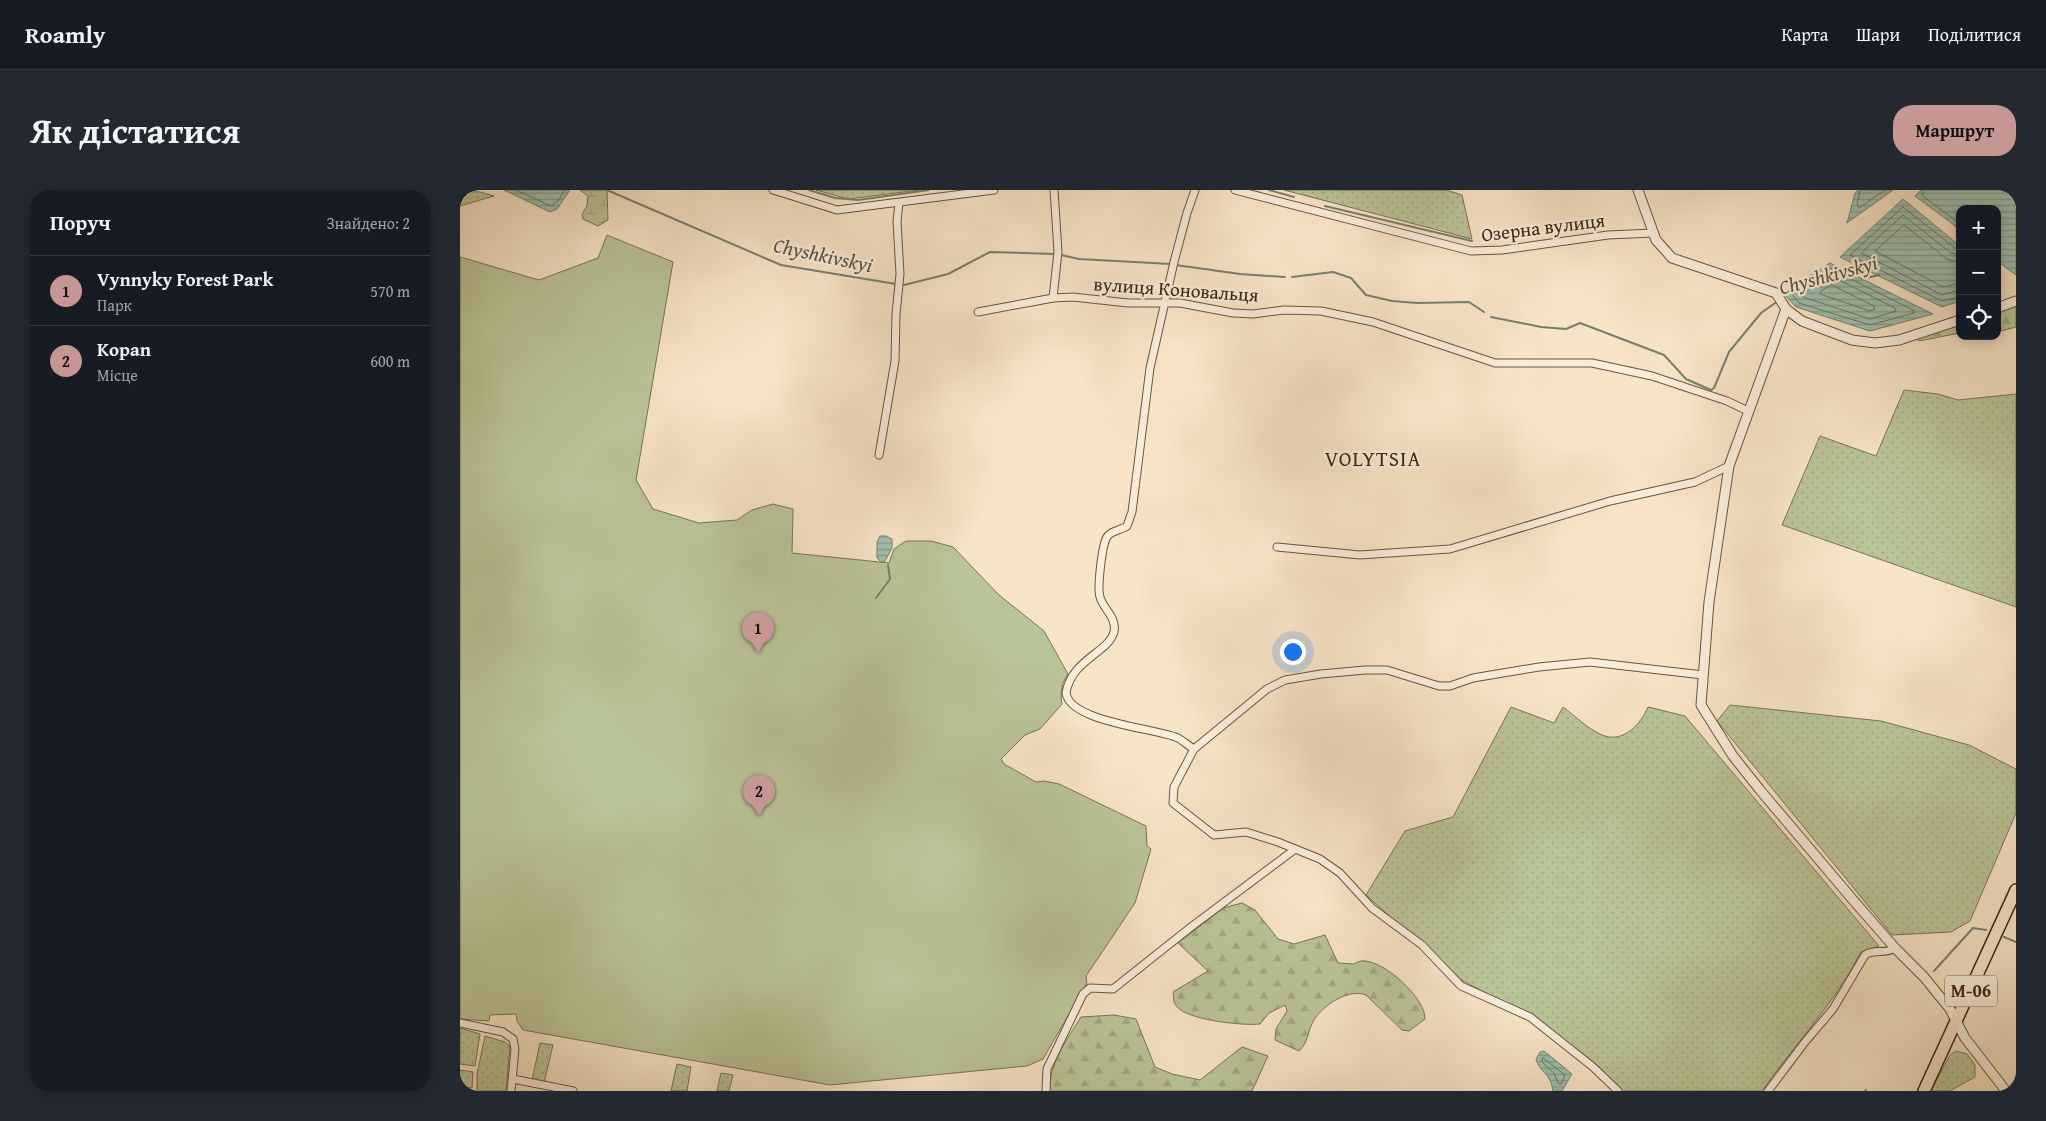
<!DOCTYPE html>
<html lang="uk">
<head>
<meta charset="utf-8">
<style>
  body { margin:0; font-family:"Gentium Book Plus",serif; background:#242831; color:#f1f3f6 }
  .controls { position:absolute; right:15px; top:15px; display:grid; overflow:hidden; border-radius:10px; box-shadow:0 2px 12px #0003 }
  .controls button { width:45px; height:45px; display:grid; place-items:center; padding:0; border:0; border-bottom:1px solid #363941; background:#171b24; color:#f1f3f6; font:25px sans-serif }
  .you { position:absolute; left:832px; top:461px; width:18px; height:18px; margin:-12px; border:4px solid #fff; border-radius:50%; background:#1a73e8; box-shadow:0 0 0 8px #1a73e833 }
  .badge { display:grid; place-items:center; width:32px; height:32px; border-radius:50%; background:#c59692; color:#111; font-size:16px; font-weight:700 }
  .pin { position:absolute; translate:-50% -41px; filter:drop-shadow(0 1px 2px #0008) }
  .pin::after { content:''; position:absolute; top:26px; width:18px; height:15px; background:inherit; clip-path:polygon(0 0,100% 0,50% 100%) }
  .list { margin:0; padding:0; list-style:none }
  h2 { display:flex; justify-content:space-between; align-items:center; height:65px; margin:0; padding:0 20px; font-size:21px }
  h2 small { font-size:16px; font-weight:400; color:#9ea1a6 }
  .list li { display:grid; grid-template-columns:32px 1fr auto; gap:15px; align-items:center; box-sizing:border-box; height:70px; padding:0 20px; border-top:1px solid #363941 }
  .list b { display:block; font-size:19px; white-space:nowrap }
  .list p { margin:0; font-size:16px; white-space:nowrap; color:#9ea1a6 }
  .list em { font-size:16px; font-style:normal; color:#9ea1a6 }
  .icon { flex:none; width:28px; height:28px; fill:none; stroke:currentColor; stroke-width:2; stroke-linecap:round; stroke-linejoin:round }
  .map { position:relative; flex:none; width:1556px; height:901px; overflow:hidden; border-radius:20px }
  header { display:flex; align-items:center; gap:30px; box-sizing:border-box; height:70px; padding:0 25px; background:#171b24; border-bottom:1px solid #363941 }
  header strong { font-size:24px }
  nav { display:flex; gap:28px; margin-inline-start:auto; font-size:18px }
  .intro { display:flex; align-items:center; justify-content:space-between; box-sizing:border-box; height:120px; padding:0 30px }
  h1 { margin:0; font-size:35px }
  .button { padding:12px 22px; border-radius:20px; background:#c59692; color:#111; font-size:18px; font-weight:700 }
  main { display:flex; gap:30px; padding:0 30px }
  aside { flex:1; background:#171b24; border-radius:20px; box-shadow:0 2px 12px #0003 }
  .map>svg:first-child { display:block }
  .grass { fill:url(#grass-dots); stroke:#7a7453 }
  .forest { fill:url(#forest-firs); stroke:#7a7453 }
  .wetland { fill:url(#wetland-marsh); stroke:#7a7453 }
  .park { fill:#bac597; stroke:#7a7453 }
  .water { fill:url(#water-rules); stroke:#768170 }
  .lines { fill:none; stroke-linecap:round; stroke-linejoin:round }
  .shore { stroke:#6c7260; stroke-width:1 }
  .stream { stroke:#768170; stroke-width:2 }
  .minor-casing { stroke:#6a543d; stroke-width:9 }
  .tertiary-casing { stroke:#6a543d; stroke-width:11 }
  .trunk-casing { stroke:#3b230f; stroke-width:14 }
  .minor { stroke:#faeedb; stroke-width:7 }
  .tertiary { stroke:#faeedb; stroke-width:9 }
  .trunk { stroke:#f8e5c7; stroke-width:11 }
  .labels { text-anchor:middle; stroke-width:4.5; stroke-linejoin:round; paint-order:stroke }
  .shield { fill:#faeedb; stroke:#74604c; stroke-width:1 }
  .shield-label { font-size:18px; font-weight:bold; fill:#3b230f }
  .street-label { font-size:19px; fill:#3b230f; stroke:#faeedb }
  .water-label { font-size:20px; font-style:italic; fill:#59523f; stroke:#faeedb }
  .quarter-label { font-size:21px; letter-spacing:1px; fill:#3b230f; stroke:#faeedb }
</style>
</head>
<body>
<header>
<strong>Roamly</strong>
<nav><a>Карта</a><a>Шари</a><a>Поділитися</a></nav>
</header>
<div class="intro"><h1>Як дістатися</h1><a class="button">Маршрут</a></div>
<main>
<aside>
<h2>Поруч<small>Знайдено: 2</small></h2>
<ul class="list">
<li><span class="badge">1</span><div><b>Vynnyky Forest Park</b><p>Парк</p></div><em>570 m</em></li>
<li><span class="badge">2</span><div><b>Kopan</b><p>Місце</p></div><em>600 m</em></li>
</ul>
</aside>
<div class="map">
<svg width="1556" height="901" viewBox="0 0 1556 901">
  <defs>
    <pattern id="grass-dots" width="8" height="8" patternUnits="userSpaceOnUse" patternTransform="scale(1.25)"><rect width="8" height="8" fill="#bac597"/><path d="M2 2h.1M6 6h.1" fill="none" stroke="#a1a981" stroke-width="1.8" stroke-linecap="round"/></pattern>
    <pattern id="forest-firs" width="22" height="20" patternUnits="userSpaceOnUse" patternTransform="scale(1.25)"><rect width="22" height="20" fill="#bac597"/><path d="M5 1l3.5 6h-7zM16 11l3.5 6h-7z" fill="#a1a981"/></pattern>
    <pattern id="wetland-marsh" width="20" height="14" patternUnits="userSpaceOnUse" patternTransform="scale(1.25)"><rect width="20" height="14" fill="#bac597"/><path d="M1 5h8M5 5V1M11 12h8M15 12V8" fill="none" stroke="#a1a981"/></pattern>
    <pattern id="water-rules" width="6" height="5" patternUnits="userSpaceOnUse" patternTransform="scale(1.25)"><rect width="6" height="5" fill="#9ec0b0"/><path d="M0 2.5h6" fill="none" stroke="#829c8e"/></pattern>
  </defs>
  <rect width="100%" height="100%" fill="#f8e5c7"/>
  <filter id="stains"><feTurbulence type="fractalNoise" baseFrequency=".004" numOctaves="4"/><feColorMatrix values="0 0 0 0 .2 0 0 0 0 .09 0 0 0 0 .02 0 0 0 .5 -.17"/></filter>
  <radialGradient id="worn" r=".72"><stop offset=".6" stop-color="#630" stop-opacity="0"/><stop offset="1" stop-color="#630" stop-opacity=".3"/></radialGradient>
  <g class="grass">
    <polygon points="356,0 459,0 388,9"/>
    <polygon points="824,0 986,0 1002,5 1012,49"/>
    <polygon points="0,1 20,2 34,6 0,16"/>
    <polygon points="1444,200 1478,204 1498,210 1556,204 1556,417 1322,335 1360,246 1416,266"/>
    <polygon points="1270,515 1421,531 1509,555 1556,579 1556,623 1510,731 1491,742 1432,745 1257,531"/>
    <path d="M1051,517l43,16 9,-16c12,9 25,22 39,28 21,9 39,-11 46,-28l37,9 194,230 -18,6c-26,51 -66,92 -99,139h-139l-28,-28 -64,-47 -68,-35 -97,-86 39,-64 48,-14z"/>
    <polygon points="0,838 20,844 15,876 0,874"/>
    <polygon points="25,846 45,852 50,856 46,901 17,901 17,884"/>
    <polygon points="80,853 93,855 84,893 72,890"/>
    <polygon points="1496,861 1507,864 1515,875 1515,887 1490,901 1471,901 1490,865"/>
    <polygon points="217,874 231,877 227,901 211,901"/>
    <polygon points="0,880 13,882 12,898 0,896"/>
    <polygon points="261,883 273,885 269,901 257,901"/>
  </g>
  <g class="forest">
    <polygon points="1556,116 1556,137 1537,142 1537,123"/>
    <polygon points="1500,133 1500,143 1459,151 1457,149"/>
    <path d="M782,713l13,7 23,29 16,5 31,-9 13,28c5,0 10,1 15,1 4,-1 8,-4 11,-3 21,0 62,38 61,58l-16,12 -7,-1 -36,-35c-17,-7 -43,10 -52,25 -7,11 -5,22 -15,31l-24,-11 1,-11 11,-18 -2,-6 -16,8 -9,11c-16,2 -78,-4 -85,-20 -2,-3 -1,-9 -2,-12l35,-21 -30,-28 45,-35z"/>
    <path d="M654,825l22,4 19,48 17,7 28,6 42,-33 26,9 -16,35h-203c1,-29 17,-50 32,-74z"/>
  </g>
  <polygon class="wetland" points="120,0 147,0 148,30 138,36 123,29 122,24 127,16 128,6"/>
  <path class="park" d="M147,45l66,27 -37,218 17,29 46,14 38,-3 15,-10 21,-6 20,5 -1,44 97,10 5,-14 12,-8h25l22,6 46,48 45,36 24,43c-7,10 -8,18 -6,30l-22,25 -15,6 -24,24 3,5 32,18 8,-1 15,3 87,42 1,20 4,3 -16,54 -49,73 1,7 -44,76 -16,7 -197,19 -307,-55 -6,-9 -1,-7 -26,1 -1,6 -29,-2v-762l79,23 59,-22z"/>
  <g class="water">
    <polygon points="44,0 110,0 97,19 90,22"/>
    <polygon points="1398,0 1433,0 1387,33 1395,3"/>
    <polygon points="1461,0 1556,0 1556,85 1537,71 1537,19 1500,19 1500,43 1494,35 1455,6"/>
    <polygon points="1443,9 1500,56 1500,111 1482,117 1380,67"/>
    <polygon points="1370,73 1473,124 1410,141 1336,117 1323,103"/>
    <polygon points="420,346 426,346 432,349 432,358 425,371 421,372 417,368 417,352"/>
    <path d="M1084,861l28,23 -10,17h-9c-3,-20 -13,-17 -17,-32l4,-7z"/>
  </g>
  <g class="lines">
    <g class="shore">
      <polyline points="56,0 91,16 99,10 104,0"/>
      <polyline points="1400,0 1397,15 1399,18 1425,0"/>
      <polyline points="1463,0 1463,6 1500,34"/>
      <polyline points="1500,59 1495,58 1443,17 1390,65 1482,111 1500,107"/>
      <polyline points="1500,65 1491,63 1443,25 1401,63 1482,105 1500,100"/>
      <polyline points="1500,73 1487,69 1444,35 1415,61 1483,97 1500,93"/>
      <polygon points="1371,79 1453,120 1454,123 1410,135 1339,113 1333,106 1333,102"/>
      <polygon points="1371,86 1435,118 1436,121 1410,129 1343,107 1343,103"/>
      <polygon points="1372,95 1414,116 1415,119 1410,121 1360,104 1361,101"/>
      <polygon points="1083,868 1105,885 1101,894 1098,893 1094,883 1082,872"/>
    </g>
    <g class="stream">
      <polyline points="147,0 321,75 436,94"/>
      <polyline points="349,0 375,8 398,10 469,0"/>
      <polyline points="809,0 834,7"/>
      <polyline points="865,16 1012,51"/>
      <polyline points="601,65 619,69 711,74"/>
      <polyline points="716,75 780,84 825,87"/>
      <polyline points="832,87 873,82 891,88 906,105 932,111 957,113 1009,112 1024,122"/>
      <polyline points="1402,89 1419,85"/>
      <polyline points="444,95 488,84 530,62 595,64"/>
      <polyline points="1031,127 1081,137 1106,139 1120,133 1204,165 1226,189 1251,200 1254,198 1269,162 1301,123 1318,111"/>
      <polyline points="416,408 430,389 428,375"/>
      <polyline points="1544,747 1556,752"/>
      <polyline points="1474,781 1513,738 1526,740"/>
      <polyline points="1405,901 1406,900"/>
    </g>
    <defs>
      <g id="minor">
        <polyline points="313,0 377,20 534,0"/>
        <polyline points="775,0 1011,61 1042,60 1148,45 1193,43"/>
        <polyline points="593,108 598,62 594,0"/>
        <polyline points="518,122 593,108 613,107 668,113 720,113 773,123 793,124 824,120 861,121 913,132 1035,173 1132,173 1192,186 1267,211 1288,221"/>
        <polyline points="419,265 435,171 436,124 440,84 437,31 439,13"/>
        <polyline points="817,357 900,365 990,359 1150,311 1235,292 1269,276"/>
        <path d="M734,559c-5,-3 -11,-8 -16,-11 -23,-10 -108,-16 -112,-45 5,-33 43,-41 48,-61 3,-15 -11,-23 -14,-35 -3,-9 2,-52 7,-60 3,-6 14,-7 20,-11l5,-14 18,-144 24,-106 13,-49 8,-23"/>
        <polyline points="0,833 43,842 53,849 55,859 51,901"/>
        <polyline points="53,889 113,901"/>
        <polyline points="586,901 587,879 623,804 630,798 653,799 731,737 834,660"/>
        <polyline points="1158,901 1133,877 1070,827 1001,796 962,755 912,718 880,683 860,669 818,652 786,642 754,645 713,613 714,597 734,559 807,499 825,490 861,484 905,480 927,480 979,496 990,496 1013,488 1079,477 1130,472 1243,485"/>
        <path d="M1308,901l37,-49 28,-33 32,-54c10,-7 20,0 30,-7"/>
      </g>
      <g id="tertiary">
        <polyline points="1178,0 1196,50 1212,68 1316,103 1326,119 1342,131 1392,150 1415,153 1439,150 1500,130"/>
        <polyline points="1537,118 1556,111"/>
        <polyline points="1326,119 1269,276 1249,412 1241,515 1273,566 1300,600 1393,710 1435,758 1464,787 1490,819 1505,848 1546,901"/>
      </g>
      <polyline id="trunk" points="1464,901 1556,700"/>
    </defs>
    <use href="#minor" class="minor-casing"/>
    <use href="#tertiary" class="tertiary-casing"/>
    <use href="#trunk" class="trunk-casing"/>
    <use href="#minor" class="minor"/>
    <use href="#tertiary" class="tertiary"/>
    <use href="#trunk" class="trunk"/>
  </g>
  <g class="labels">
    <rect class="shield" x="1485" y="785.5" width="52" height="31" rx="4"/>
    <g class="shield-label">
      <text x="1511" y="807">М-06</text>
    </g>
    <g class="street-label">
      <text transform="translate(1083 37) rotate(-7)" y="7">Озерна вулиця</text>
      <text transform="translate(716 99) rotate(4)" y="7">вулиця Коновальця</text>
    </g>
    <g class="water-label">
      <text transform="translate(363 65) rotate(12)" y="7">Chyshkivskyi</text>
      <text transform="translate(1368 85) rotate(-15)" y="7">Chyshkivskyi</text>
    </g>
    <g class="quarter-label">
      <text x="913" y="276">VOLYTSIA</text>
    </g>
  </g>
  <rect width="100%" height="100%" filter="url(#stains)"/>
  <rect width="100%" height="100%" fill="url(#worn)"/>
</svg>
<div class="controls">
<button>+</button>
<button>−</button>
<button><svg class="icon" aria-label="locate" viewBox="0 0 24 24"><circle cx="12" cy="12" r="6"/><path d="M12 2v4M12 18v4M2 12h4M18 12h4"/></svg></button>
</div>
<div class="you"></div>
<div class="pin badge" style="left:298px;top:463px">1</div>
<div class="pin badge" style="left:299px;top:626px">2</div>
</div>
</main>
</body>
</html>
